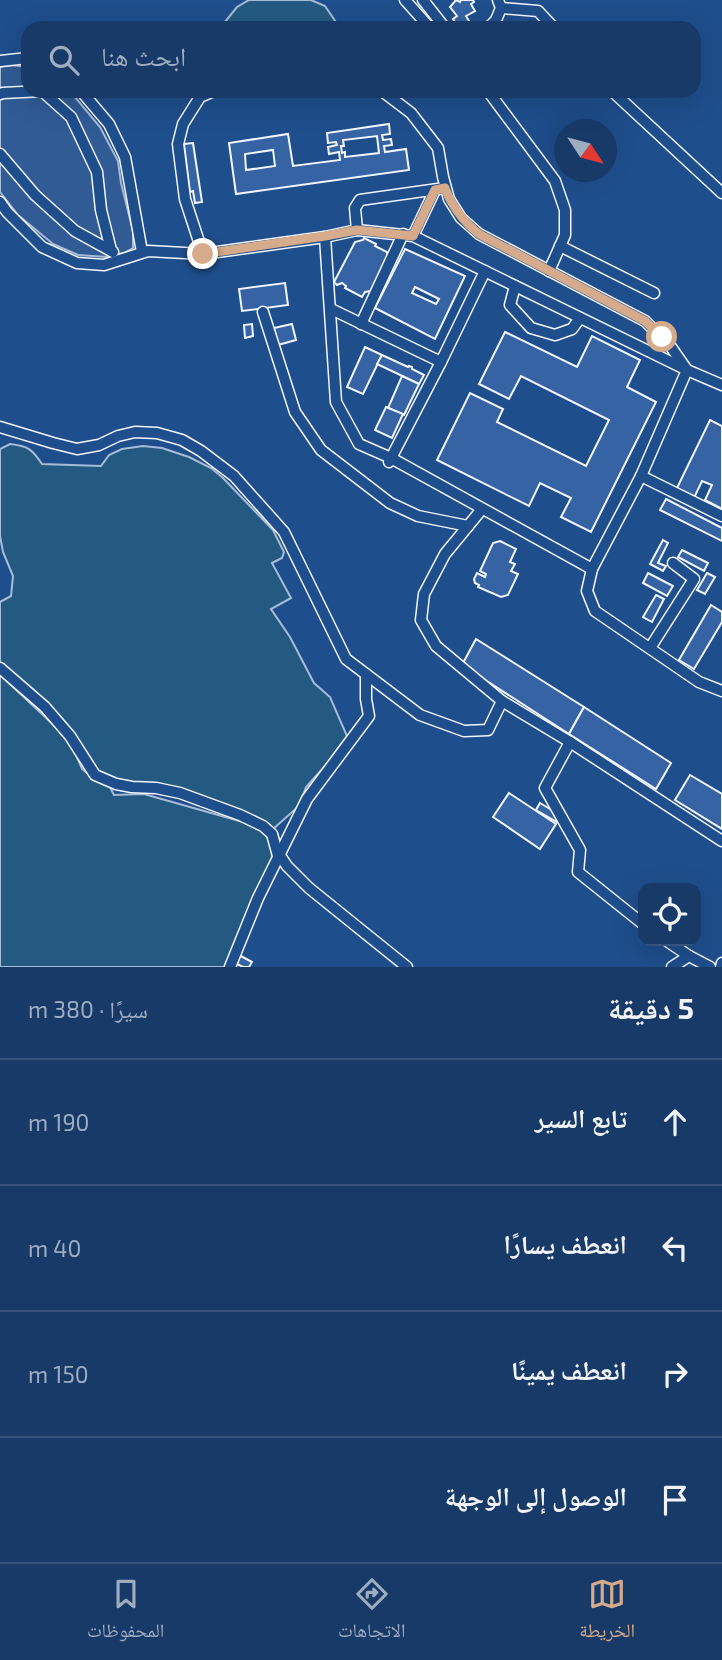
<!DOCTYPE html>
<html lang="ar">
<head>
<meta charset="utf-8">
<style>
  body { margin:0; font-family:"Exo 2","Noto Naskh Arabic",sans-serif; background:#244571; color:#f1f3f6; direction:rtl }
  .controls { position:absolute; right:21px; bottom:21px; display:grid; overflow:hidden; border-radius:14px; box-shadow:0 7px 28px #0002 }
  .controls button { width:63px; height:63px; display:grid; place-items:center; padding:0; border:0; border-bottom:2px solid #36547d; background:#173a69; color:#f1f3f6; font:35px sans-serif }
  .compass { position:absolute; left:554px; top:119px; width:63px; height:63px; border-radius:50%; background:#173a69; box-shadow:0 7px 28px #0002; rotate:126deg }
  .stop { position:absolute; width:21px; height:21px; margin:-16px; border:5px solid #d6ab8b; border-radius:50%; background:#fff }
  .stop.end { background:#d6ab8b; border-color:#fff; box-shadow:0 2px 7px #0008 }
  .list { margin:0; padding:0; list-style:none }
  h2 { display:flex; justify-content:space-between; align-items:center; height:91px; margin:0; padding:0 28px; font-size:30px }
  h2 small { font-size:23px; font-weight:400; color:#9eadc0 }
  .list li { display:grid; grid-template-columns:46px 1fr auto; gap:21px; align-items:center; box-sizing:border-box; height:126px; padding:0 28px; border-top:2px solid #36547d }
  .list b { display:block; font-size:26px; white-space:nowrap }
  .list em { font-size:23px; font-style:normal; color:#9eadc0 }
  .icon { flex:none; width:38px; height:38px; fill:none; stroke:currentColor; stroke-width:2; stroke-linecap:round; stroke-linejoin:round }
  .map { position:relative; flex:none; width:722px; height:967px; overflow:hidden; direction:ltr }
  .search { position:absolute; background:#173a69; box-shadow:0 7px 28px #0002; left:21px; right:21px; top:21px; height:77px; display:flex; align-items:center; gap:18px; box-sizing:border-box; padding:0 24px; border-radius:21px; color:#9eadc0; font-size:26px }
  .sheet { height:595px; background:#173a69 }
  nav { display:flex; justify-content:space-around; align-items:center; box-sizing:border-box; height:98px; border-top:2px solid #36547d; background:#173a69; font-size:19px; color:#9eadc0 }
  nav a { display:grid; justify-items:center; gap:4px }
  nav .on { color:#d6ab8b }
  .map>svg:first-child { display:block }
  .green { fill:#245a82; stroke:#a8bbd7; stroke-width:2 }
  .parking { fill:#305b95; stroke:#a8bbd7; stroke-width:2 }
  .building { fill:#3563a3; stroke:#f2f6ff; stroke-width:2; fill-rule:evenodd }
  .lines { fill:none; stroke-linecap:round; stroke-linejoin:round }
  .minor-casing { stroke:#f2f6ff; stroke-width:13 }
  .minor { stroke:#1f4e8c; stroke-width:10 }
  .route { stroke:#d6ab8b; stroke-width:9 }
</style>
</head>
<body>
<div class="map">
<svg width="722" height="967" viewBox="0 0 722 967">
  <rect width="100%" height="100%" fill="#1f4e8c"/>
  <g class="green">
    <polygon points="249,0 311,0 325,6 340,28 220,28 237,7"/>
    <path d="M10,444c18,2 22,5 32,20l59,2 8,-11 13,-6 21,-3 19,2 27,9 22,11 12,10 50,52 11,22 -2,6 -10,5 19,35 -20,11 19,28 24,46 16,14 17,39 -22,30 -19,21 -7,19 -26,23 -36,-19 -118,-27 -20,-8 -67,-84 -32,-29v-60l11,-6 2,-20 -10,-24 -3,-16v-87z"/>
    <polygon points="0,675 58,729 74,750 82,769 97,781 109,785 114,795 144,794 243,822 263,831 272,844 273,856 248,910 226,967 0,967"/>
  </g>
  <polygon class="parking" points="11,65 28,67 28,91 70,91 100,127 118,161 121,183 133,231 133,248 124,253 107,257 78,255 53,244 18,215 0,192 0,67"/>
  <g class="building">
    <polygon points="456,0 460,2 461,0 473,0 474,2 471,4 475,11 466,16 469,21 459,28 453,19 457,16 450,7"/>
    <path d="M389,124l1,10 -8,1 1,5 8,-1 1,6 -8,1 1,6 21,-3 3,21 -173,24 -7,-51 59,-9 5,32 47,-6 -1,-8 -10,2 -1,-7 9,-2 -1,-3 -8,1 -1,-10zM377,136l2,17 -34,4v-5l-3,1 -1,-7h3l-1,-6zM273,150l2,16 -29,4 -1,-16z"/>
    <polygon points="193,143 202,202 195,203 193,191 190,192 184,144"/>
    <polygon points="364,238 376,244 375,246 387,252 387,257 371,291 365,292 362,297 345,288 346,286 342,283 337,285 334,282 355,242 363,240"/>
    <path d="M405,249l60,27 -30,63 -60,-31zM415,287l24,12 -3,5 -24,-11z"/>
    <polygon points="285,283 288,305 242,311 239,289"/>
    <polygon points="252,324 253,336 245,338 244,325"/>
    <polygon points="292,324 296,340 278,345 274,328"/>
    <polygon points="505,332 577,367 592,336 640,360 627,387 656,402 591,532 561,517 571,498 540,483 529,506 437,460 470,393 503,409 497,422 586,466 609,420 521,376 509,399 479,384"/>
    <polygon points="365,347 382,355 363,394 347,387"/>
    <polygon points="382,355 408,367 409,366 412,367 412,369 424,375 419,384 377,364"/>
    <polygon points="402,376 419,384 404,415 388,408"/>
    <polygon points="386,407 403,414 392,438 375,430"/>
    <polygon points="710,420 722,426 722,509 705,500 712,485 702,481 694,498 676,490"/>
    <polygon points="666,499 722,528 722,541 660,510"/>
    <polygon points="663,540 668,543 658,563 666,566 663,571 650,564"/>
    <polygon points="500,541 516,549 510,562 515,564 511,571 518,574 508,595 501,597 478,587 479,585 475,583 474,579 477,573 485,577 486,574 480,571 493,543"/>
    <polygon points="682,550 708,563 704,571 678,557"/>
    <polygon points="648,573 673,586 667,596 643,583"/>
    <polygon points="707,573 715,577 705,594 697,590"/>
    <polygon points="656,595 664,599 652,622 643,617"/>
    <polygon points="711,605 722,612 722,622 694,669 679,660"/>
    <polygon points="476,639 584,707 569,734 462,665"/>
    <polygon points="584,707 671,763 656,789 569,734"/>
    <polygon points="690,775 722,794 722,829 675,800"/>
    <polygon points="509,793 556,824 540,849 493,817"/>
    <polygon points="540,803 560,815 557,822 536,810"/>
    <polygon points="239,955 252,962 249,967 243,967 235,963"/>
  </g>
  <g class="lines">
    <defs>
      <g id="minor">
        <polyline points="405,0 430,28"/>
        <polyline points="423,0 445,28"/>
        <polyline points="501,8 538,11 554,28"/>
        <polyline points="488,28 496,20 501,8 498,0"/>
        <polyline points="0,61 28,58"/>
        <polyline points="81,91 109,124 125,157 142,252"/>
        <polyline points="382,91 411,113 438,148 443,177 449,199 461,218 479,234 645,321 671,347 687,370 641,476 592,569 587,591 595,611 699,682 722,691"/>
        <polyline points="488,91 555,181 565,210 565,235 549,271"/>
        <polyline points="612,91 722,193"/>
        <polyline points="0,94 3,93 42,91 71,117 97,172 101,210 111,250"/>
        <polyline points="0,154 35,195 75,231 113,252"/>
        <polyline points="0,202 7,212 42,247 77,263 104,265 148,251 203,254 325,237 357,230 413,236 687,370 722,385"/>
        <polyline points="357,230 355,208 360,200 445,188"/>
        <polyline points="413,236 435,190"/>
        <polyline points="325,237 336,402 359,444 391,458 592,569"/>
        <polyline points="560,246 654,293"/>
        <polyline points="203,254 185,199 178,144 183,124 200,97 214,91"/>
        <polyline points="515,286 510,305 531,328 555,335 572,329 580,318"/>
        <polyline points="331,309 441,362"/>
        <polyline points="263,312 295,412 321,450 390,503 418,516 468,526"/>
        <polyline points="361,324 403,234"/>
        <polyline points="0,427 53,443 77,449 99,445 118,436 135,432 157,433 182,440 201,451 234,476 284,532 346,659 420,715 464,731 488,730 502,701"/>
        <polyline points="389,462 441,362 485,271"/>
        <polyline points="641,476 722,516"/>
        <polyline points="482,509 445,554 424,594 421,620 436,646 502,701 570,742 722,841"/>
        <polyline points="650,648 694,579 673,563"/>
        <polyline points="0,668 45,707 70,736 95,775 116,784 132,787 156,788 180,793 240,815 263,826 272,834 278,856"/>
        <polyline points="570,742 545,788 580,850 578,872 643,924"/>
        <polyline points="279,854 287,866 309,888 407,967"/>
        <polyline points="667,941 689,956"/>
        <polyline points="230,967 258,898 307,799 369,716 366,699 366,674"/>
        <polyline points="672,967 689,956 710,967"/>
        <polyline points="721,967 722,963"/>
      </g>
    </defs>
    <use href="#minor" class="minor-casing"/>
    <use href="#minor" class="minor"/>
  </g>
  <g class="lines">
    <path class="route" d="M203,254l122,-18 32,-6 56,6 22,-46 10,-2c7,19 18,33 34,46l166,87 17,16"/>
  </g>
</svg>
<div class="controls">
<button><svg class="icon" aria-label="locate" viewBox="0 0 24 24"><circle cx="12" cy="12" r="6"/><path d="M12 2v4M12 18v4M2 12h4M18 12h4"/></svg></button>
</div>
<svg class="compass" viewBox="-18 -18 36 36"><path d="M0-13l5 13h-10z" fill="#e53935"/><path d="M0 13l5-13h-10z" fill="#9eadc0"/></svg>
<div class="stop" style="left:662px;top:337px"></div>
<div class="stop end" style="left:203px;top:254px"></div>
<div class="search"><svg class="icon" aria-label="search" viewBox="0 0 24 24"><circle cx="10" cy="10" r="6"/><path d="M15 15l6 6"/></svg>ابحث هنا</div>
</div>
<section class="sheet">
<h2>5 دقيقة<small>سيرًا · 380 m</small></h2>
<ul class="list">
<li><svg class="icon" aria-label="ahead" viewBox="0 0 24 24"><path d="M12 20V5M6 11l6-6 6 6"/></svg><div><b>تابع السير</b></div><em>190 m</em></li>
<li><svg class="icon" aria-label="left" viewBox="0 0 24 24"><path d="M17 20v-9H6M10 6l-5 5 5 5"/></svg><div><b>انعطف يسارًا</b></div><em>40 m</em></li>
<li><svg class="icon" aria-label="right" viewBox="0 0 24 24"><path d="M7 20v-9h11M14 6l5 5-5 5"/></svg><div><b>انعطف يمينًا</b></div><em>150 m</em></li>
<li><svg class="icon" aria-label="arrive" viewBox="0 0 24 24"><path d="M6 21V4h12l-3 4 3 4H6"/></svg><div><b>الوصول إلى الوجهة</b></div></li>
</ul>
</section>
<nav>
<a class="on"><svg class="icon" aria-label="map" viewBox="0 0 24 24"><path d="M3 6l6-2 6 2 6-2v14l-6 2-6-2-6 2zM9 4v14M15 6v14"/></svg>الخريطة</a>
<a><svg class="icon" aria-label="directions" viewBox="0 0 24 24"><path d="M12 3l9 9-9 9-9-9zM9 14v-3h6M13 9l2 2-2 2"/></svg>الاتجاهات</a>
<a><svg class="icon" aria-label="saved" viewBox="0 0 24 24"><path d="M7 4h10v16l-5-4-5 4z"/></svg>المحفوظات</a>
</nav>
</body>
</html>
